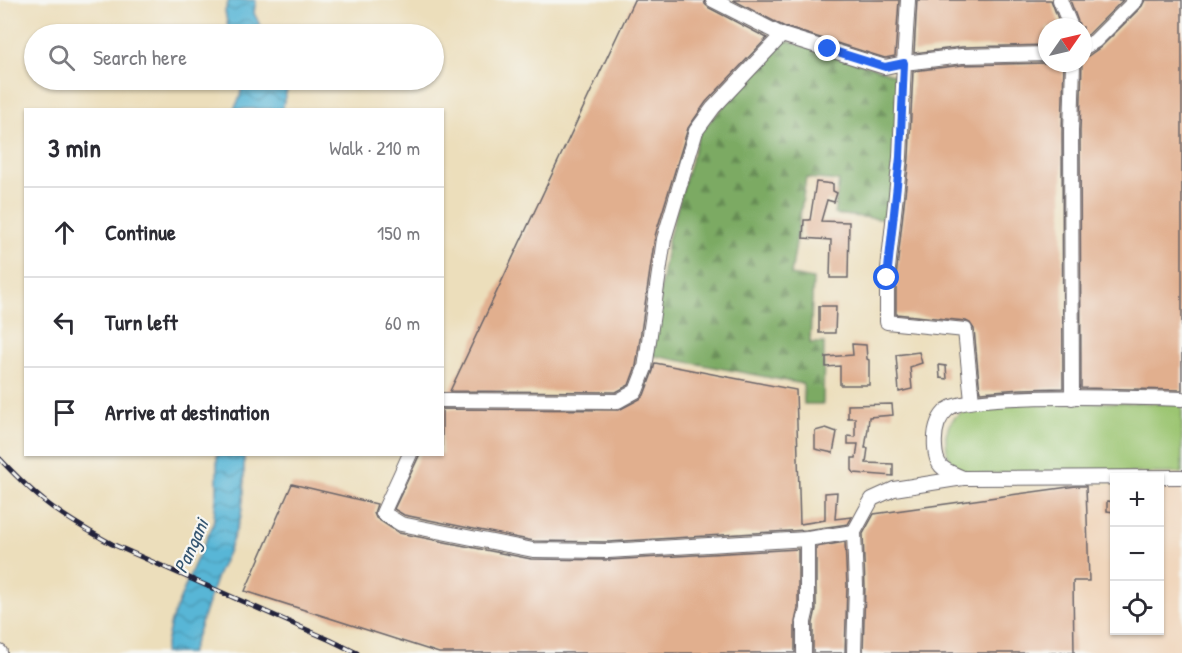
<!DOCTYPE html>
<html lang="en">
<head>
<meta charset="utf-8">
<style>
  body { margin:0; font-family:"Patrick Hand",sans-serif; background:#f7f7f7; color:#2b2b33 }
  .controls { position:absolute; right:18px; bottom:18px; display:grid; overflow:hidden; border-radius:0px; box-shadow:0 2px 4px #0004 }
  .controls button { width:54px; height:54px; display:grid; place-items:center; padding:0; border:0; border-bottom:2px solid #e1e1e2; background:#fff; color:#2b2b33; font:30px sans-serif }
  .compass { position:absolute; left:1038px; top:18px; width:54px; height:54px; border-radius:50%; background:#fff; box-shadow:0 2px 4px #0004; rotate:56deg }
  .stop { position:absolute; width:18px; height:18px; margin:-14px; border:4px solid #2563eb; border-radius:50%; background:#fff }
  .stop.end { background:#2563eb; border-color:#fff; box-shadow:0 2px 6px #0008 }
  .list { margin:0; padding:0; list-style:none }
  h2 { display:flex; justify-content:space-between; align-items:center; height:78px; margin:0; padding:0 24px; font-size:26px }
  h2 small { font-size:20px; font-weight:400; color:#7c7c81 }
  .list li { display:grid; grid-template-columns:39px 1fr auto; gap:18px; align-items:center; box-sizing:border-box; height:90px; padding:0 24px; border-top:2px solid #e1e1e2 }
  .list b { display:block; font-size:22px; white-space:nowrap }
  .list em { font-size:20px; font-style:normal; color:#7c7c81 }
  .icon { flex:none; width:33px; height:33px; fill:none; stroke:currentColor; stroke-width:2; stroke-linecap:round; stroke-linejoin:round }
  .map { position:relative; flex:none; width:1182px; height:653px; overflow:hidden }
  .search { position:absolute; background:#fff; box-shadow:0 2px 4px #0004; left:24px; top:24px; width:420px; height:66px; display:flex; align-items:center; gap:15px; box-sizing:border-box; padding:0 21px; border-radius:33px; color:#7c7c81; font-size:22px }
  .panel { position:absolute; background:#fff; box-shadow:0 2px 4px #0004; left:24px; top:108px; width:420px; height:348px; border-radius:0px }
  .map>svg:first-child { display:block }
  .built { fill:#f0d6bc }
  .forest { fill:url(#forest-firs); stroke:#4f664f; stroke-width:1.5 }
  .park { fill:#9bc571; stroke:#5e7456; stroke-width:1.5 }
  .water { fill:url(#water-waves); stroke:#3d6c88; stroke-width:1.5 }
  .building { fill:#e1af8e }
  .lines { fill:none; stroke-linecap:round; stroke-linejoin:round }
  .minor-casing { stroke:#696468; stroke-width:16 }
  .minor { stroke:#fff; stroke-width:14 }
  .rail-casing { stroke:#22223b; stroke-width:5 }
  .rail { stroke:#f6f6f2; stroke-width:3; stroke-dasharray:9; stroke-linecap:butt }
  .route { stroke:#2563eb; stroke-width:8 }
  .labels { text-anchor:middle; stroke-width:4.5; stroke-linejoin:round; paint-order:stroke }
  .water-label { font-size:20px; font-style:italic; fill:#355671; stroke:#f6f6f2 }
</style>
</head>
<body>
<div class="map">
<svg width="1182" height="653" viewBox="0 0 1182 653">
  <defs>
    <pattern id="forest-firs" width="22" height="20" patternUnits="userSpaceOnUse" patternTransform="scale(1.5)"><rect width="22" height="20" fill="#7caa63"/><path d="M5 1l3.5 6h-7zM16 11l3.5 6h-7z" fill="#658a53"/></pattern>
    <pattern id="water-waves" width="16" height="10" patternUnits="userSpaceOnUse" patternTransform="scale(1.5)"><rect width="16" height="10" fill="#58b6d6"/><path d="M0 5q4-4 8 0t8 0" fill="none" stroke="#4894af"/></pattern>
  </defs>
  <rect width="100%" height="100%" fill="#f6f6f2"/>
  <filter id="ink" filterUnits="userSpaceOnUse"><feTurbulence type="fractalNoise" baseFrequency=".0167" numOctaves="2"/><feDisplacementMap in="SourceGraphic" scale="12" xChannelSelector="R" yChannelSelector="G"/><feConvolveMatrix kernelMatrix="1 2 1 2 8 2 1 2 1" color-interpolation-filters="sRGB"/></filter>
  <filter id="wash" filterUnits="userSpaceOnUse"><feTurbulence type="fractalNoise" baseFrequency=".008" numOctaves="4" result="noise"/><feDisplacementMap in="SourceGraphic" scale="24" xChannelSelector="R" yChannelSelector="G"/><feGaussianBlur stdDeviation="1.35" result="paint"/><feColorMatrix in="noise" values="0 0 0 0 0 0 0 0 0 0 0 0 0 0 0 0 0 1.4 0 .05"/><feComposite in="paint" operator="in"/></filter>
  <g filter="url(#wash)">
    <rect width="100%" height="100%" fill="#ecdebb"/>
    <polygon class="built" points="1160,484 1182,484 1182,653 1074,653 1073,581 1089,581 1086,485 1114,485 1114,630 1160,630"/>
    <polygon class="forest" points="785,40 884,71 901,78 890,220 834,214 839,181 806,178 791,275 813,279 810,343 824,343 823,404 804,404 803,384 650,355 668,240 699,133"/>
    <polygon class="park" points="1037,402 1182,403 1182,473 964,474 950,460 947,453 946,436 949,425 955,417 973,405"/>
    <g class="water">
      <polygon points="229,0 256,0 254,13 264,34 229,34 225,11"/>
      <path d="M241,80h46l1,6 -6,23h-48c5,-8 9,-19 7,-29z"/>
      <polygon points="217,455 244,455 244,492 241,516 229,550 217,576 191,653 164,653 171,621 194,565 213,525 217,490"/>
    </g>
    <g id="blocks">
      <g class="building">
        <polygon points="634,0 704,0 705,4 709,8 767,38 706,102 688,128 655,236 636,366 629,385 616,392 450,391"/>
        <polygon points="733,0 899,0 895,56 885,58 785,27"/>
        <polygon points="917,0 1051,0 1061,27 1047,27 1047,45 962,47 914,53"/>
        <polygon points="1070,0 1123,0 1089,34 1083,38 1083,27 1080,27"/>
        <polygon points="1145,0 1182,0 1182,390 1081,388 1080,131 1082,63 1083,57 1088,56 1101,47 1142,6"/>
        <polygon points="1047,63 1064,63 1062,131 1063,388 1021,389 980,392 974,329 970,323 966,321 896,314 896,278 909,158 913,71 963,65"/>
        <polygon points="816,182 833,184 833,191 837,193 834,202 827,200 821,221 849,222 848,278 830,278 831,240 803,238 804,220 810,220"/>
        <polygon points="819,306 836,306 835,333 819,333"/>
        <polygon points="852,344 866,345 867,359 869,360 869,385 840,385 840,366 826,367 826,357 853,355"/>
        <polygon points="919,352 922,363 910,367 912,389 899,392 896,355"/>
        <polygon points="655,363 796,390 800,524 825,520 825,493 837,492 835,519 852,517 848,524 806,530 608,542 534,541 404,515 394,509 420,454 442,454 442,409 619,410 640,399 644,395 653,371"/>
        <polygon points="939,365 946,366 947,379 940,378"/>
        <polygon points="892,404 893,415 869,417 868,429 865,448 868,448 866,463 893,464 893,476 854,473 852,470 852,458 856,458 858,444 848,444 848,436 855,437 855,418 848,418 848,405"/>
        <polygon points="826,428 837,432 833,453 815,449 815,431"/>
        <polygon points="292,484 377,504 374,513 376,518 399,533 531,559 609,560 798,549 798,608 795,622 795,653 439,653 245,591"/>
        <polygon points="1076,486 1086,486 1089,581 1073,581 1074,653 863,653 865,586 863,534 874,514"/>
        <polygon points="1107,501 1114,502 1114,512 1107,511"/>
        <polygon points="845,542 847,586 845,653 813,653 813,623 816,609 816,547"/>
      </g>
    </g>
  </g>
  <g filter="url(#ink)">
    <use href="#blocks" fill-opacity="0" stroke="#696468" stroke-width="1.5"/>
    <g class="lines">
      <defs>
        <g id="minor">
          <polyline points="713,0 782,35 885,67 904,63 908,0"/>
          <polyline points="1060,0 1071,27"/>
          <polyline points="1083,48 1095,41 1136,0"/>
          <polyline points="1072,398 1071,131 1073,63"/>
          <polyline points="442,400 618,401 636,391 645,368 664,239 696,131 713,108 782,35"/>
          <polyline points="972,401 965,330 887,322 887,278 900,157 904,63 962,56 1047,54"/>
          <polyline points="410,454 383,513 401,524 533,550 608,551 807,539 854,532"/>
          <path d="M963,478c-18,-8 -27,-9 -28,-31 -1,-14 2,-29 13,-38 20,-17 198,-11 234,-10"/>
          <polyline points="0,652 0,653"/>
          <polyline points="804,653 804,622 807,609 807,539"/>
          <polyline points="854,653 856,586 854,532 872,499 894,489 963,478 1182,477"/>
        </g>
      </defs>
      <use href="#minor" class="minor-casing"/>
      <use href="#minor" class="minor"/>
      <defs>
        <path id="rail" d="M0,459c16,17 33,34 52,48 19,14 40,26 60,37l218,96 27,13"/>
      </defs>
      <use href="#rail" class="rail-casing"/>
      <use href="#rail" class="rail"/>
    </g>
  </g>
  <g class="lines" filter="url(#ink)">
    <polyline class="route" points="828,49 885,67 904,63 900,157 887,278"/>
  </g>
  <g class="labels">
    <g class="water-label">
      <text transform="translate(191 546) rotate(-66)" y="7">Pangani</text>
    </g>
  </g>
</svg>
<div class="controls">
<button>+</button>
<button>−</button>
<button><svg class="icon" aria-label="locate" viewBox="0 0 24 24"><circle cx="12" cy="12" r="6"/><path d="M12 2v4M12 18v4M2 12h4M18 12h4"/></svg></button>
</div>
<svg class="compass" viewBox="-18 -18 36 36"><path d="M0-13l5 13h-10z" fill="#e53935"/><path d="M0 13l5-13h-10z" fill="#7c7c81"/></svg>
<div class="stop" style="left:887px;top:278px"></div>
<div class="stop end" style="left:828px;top:49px"></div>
<div class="search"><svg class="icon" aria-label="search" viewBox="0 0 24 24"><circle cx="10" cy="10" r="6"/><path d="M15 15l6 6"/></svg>Search here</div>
<section class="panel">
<h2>3 min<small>Walk · 210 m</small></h2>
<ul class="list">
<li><svg class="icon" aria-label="ahead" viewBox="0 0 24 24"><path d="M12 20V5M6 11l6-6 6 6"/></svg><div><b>Continue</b></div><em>150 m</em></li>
<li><svg class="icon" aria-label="left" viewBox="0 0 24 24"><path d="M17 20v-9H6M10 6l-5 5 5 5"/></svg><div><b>Turn left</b></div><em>60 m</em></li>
<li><svg class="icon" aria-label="arrive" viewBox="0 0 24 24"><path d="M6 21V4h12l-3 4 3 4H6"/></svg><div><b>Arrive at destination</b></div></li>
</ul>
</section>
</div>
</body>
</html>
